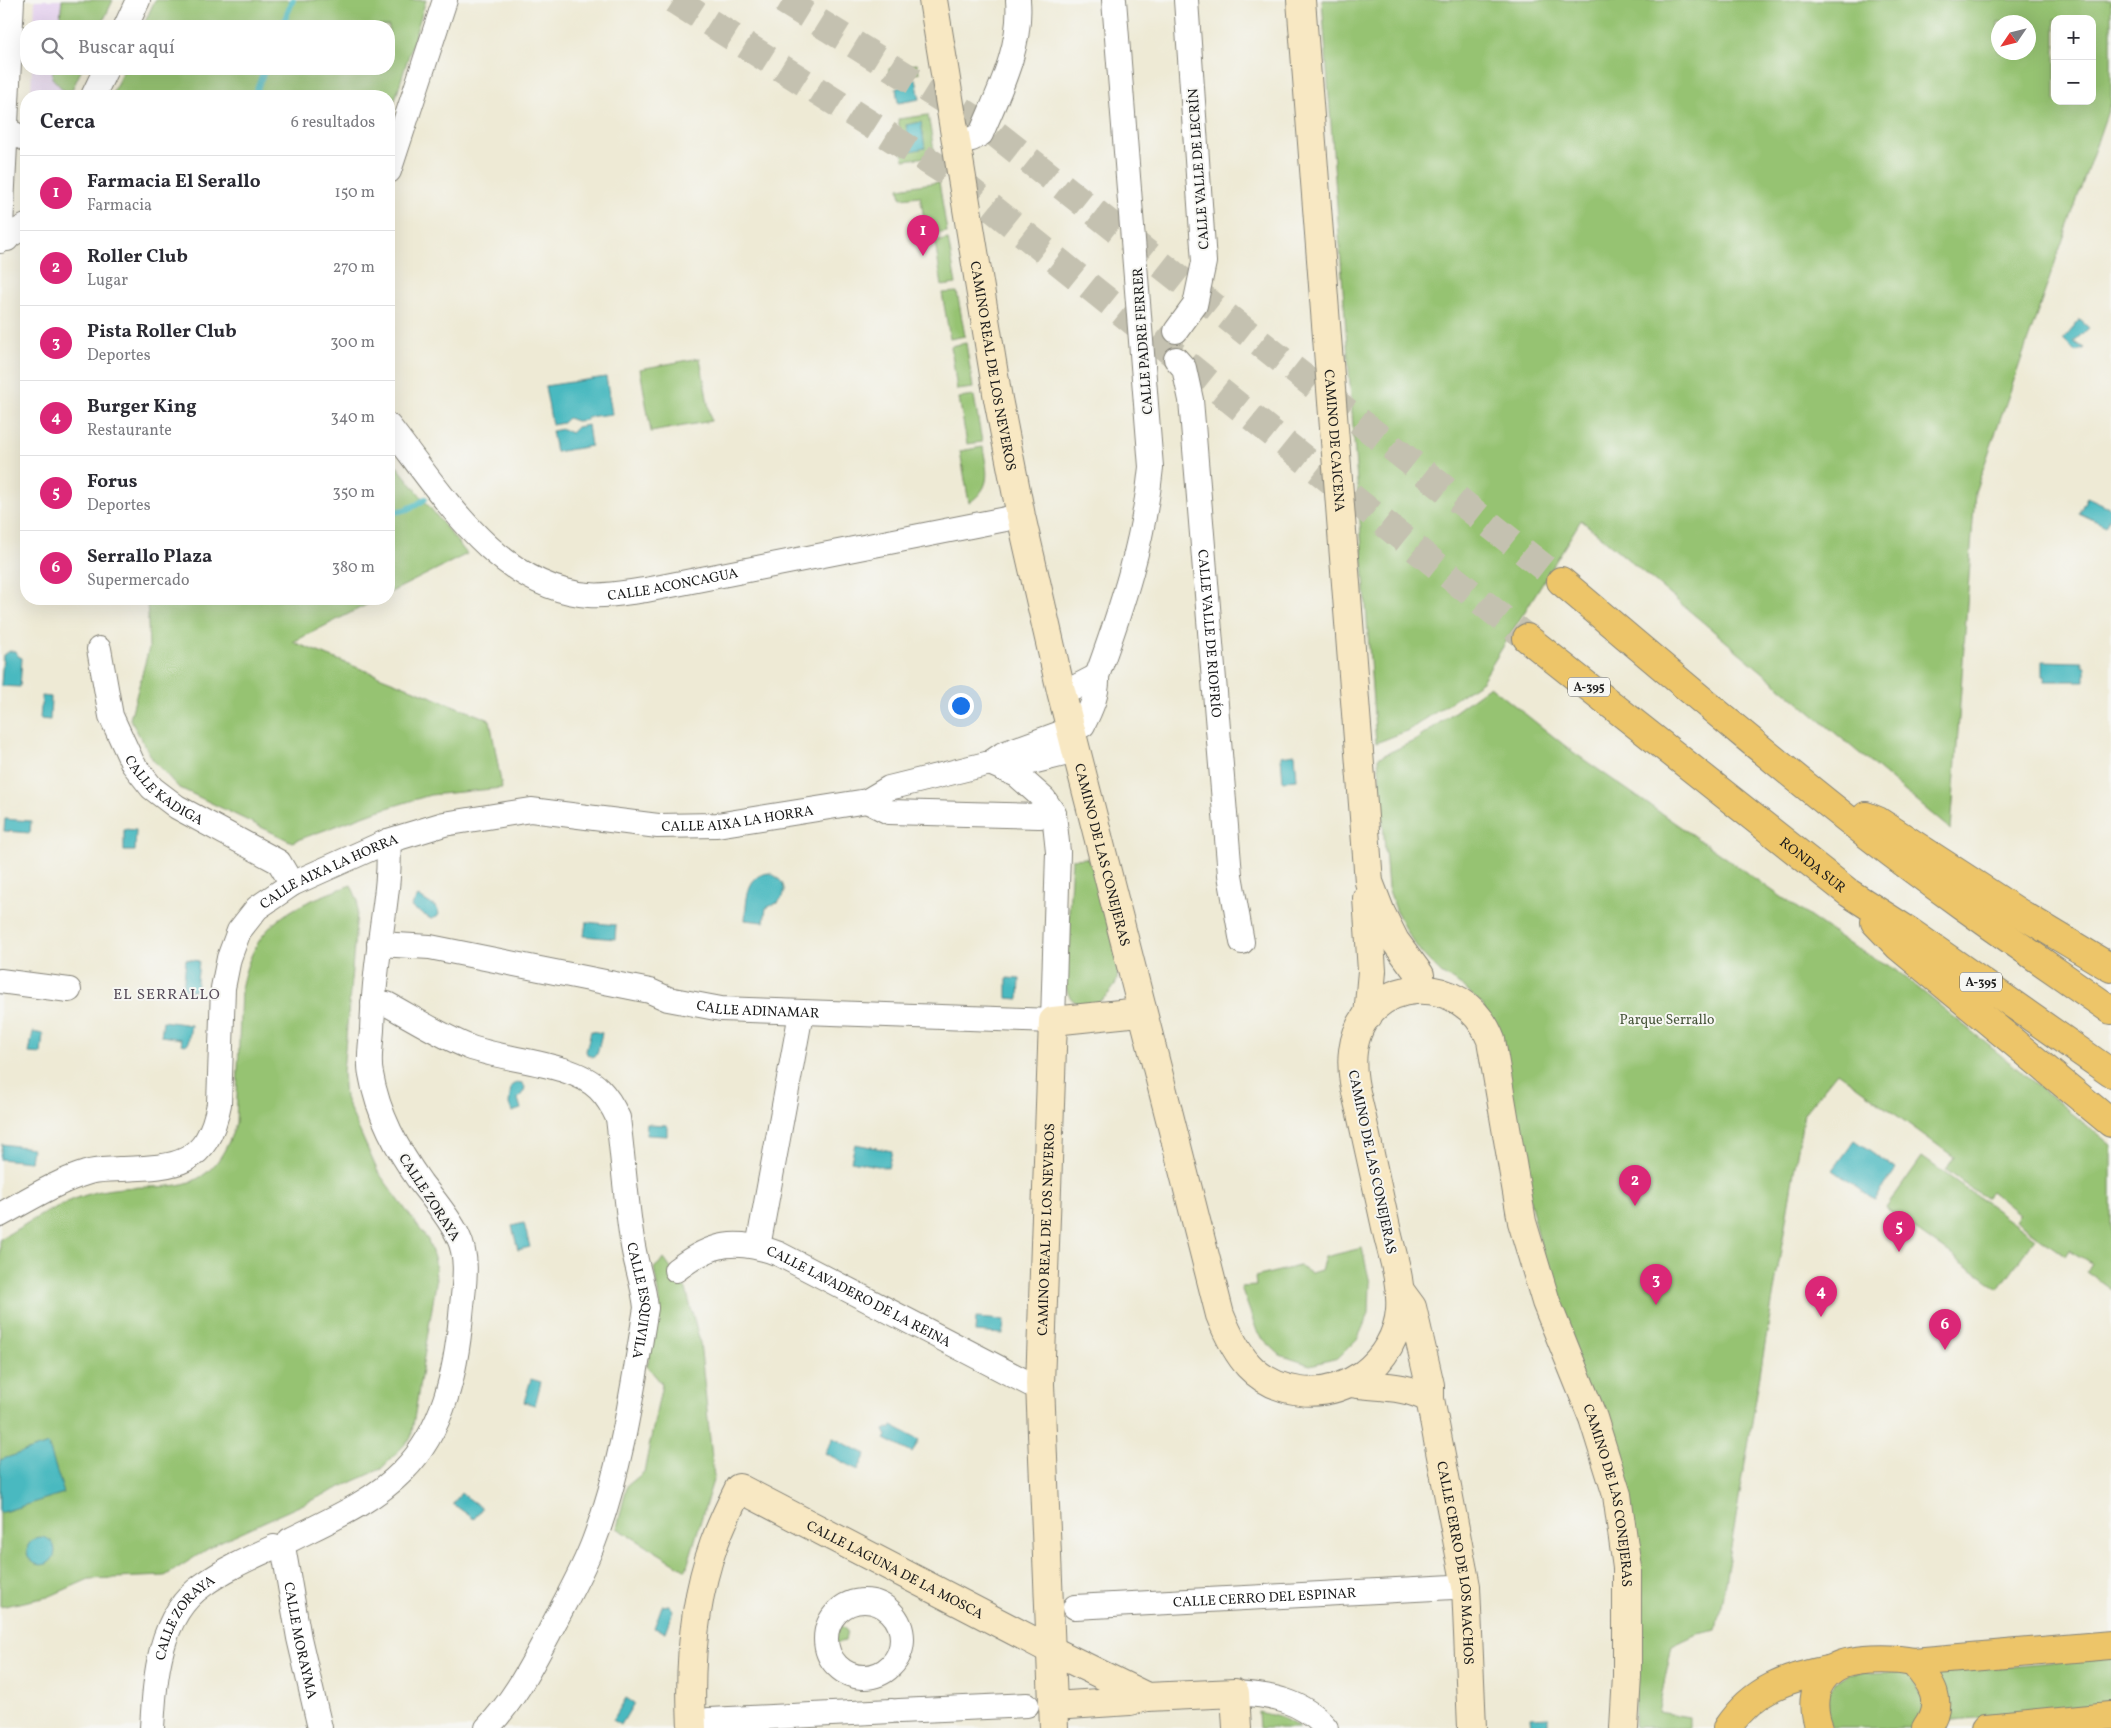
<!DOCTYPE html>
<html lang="es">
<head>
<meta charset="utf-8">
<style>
  body { margin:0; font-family:Vollkorn,serif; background:#f7f7f7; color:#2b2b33 }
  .controls { position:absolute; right:15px; top:15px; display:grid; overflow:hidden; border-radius:10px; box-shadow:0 5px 20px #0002 }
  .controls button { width:45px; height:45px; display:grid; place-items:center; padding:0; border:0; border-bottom:1px solid #e1e1e2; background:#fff; color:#2b2b33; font:25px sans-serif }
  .compass { position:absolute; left:1991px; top:15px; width:45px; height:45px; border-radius:50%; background:#fff; box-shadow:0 5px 20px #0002; rotate:235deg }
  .you { position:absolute; left:960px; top:705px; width:18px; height:18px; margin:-12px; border:4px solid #fff; border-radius:50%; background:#1a73e8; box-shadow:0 0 0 8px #1a73e833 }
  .badge { display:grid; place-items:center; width:32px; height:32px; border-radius:50%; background:#db2777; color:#fff; font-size:16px; font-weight:700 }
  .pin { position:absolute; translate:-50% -41px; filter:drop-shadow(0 1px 2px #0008) }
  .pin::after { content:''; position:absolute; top:26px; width:18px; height:15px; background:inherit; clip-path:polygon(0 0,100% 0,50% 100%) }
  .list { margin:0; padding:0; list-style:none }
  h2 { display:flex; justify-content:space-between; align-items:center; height:65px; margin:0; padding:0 20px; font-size:21px }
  h2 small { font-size:16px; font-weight:400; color:#7c7c81 }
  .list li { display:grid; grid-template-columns:32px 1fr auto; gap:15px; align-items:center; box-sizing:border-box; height:75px; padding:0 20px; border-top:1px solid #e1e1e2 }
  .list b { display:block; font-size:19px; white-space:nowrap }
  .list p { margin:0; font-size:16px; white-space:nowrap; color:#7c7c81 }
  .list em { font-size:16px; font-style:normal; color:#7c7c81 }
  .icon { flex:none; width:28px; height:28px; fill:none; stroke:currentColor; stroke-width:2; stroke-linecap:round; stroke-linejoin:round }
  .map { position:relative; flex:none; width:2111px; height:1728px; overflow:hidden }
  .search { position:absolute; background:#fff; box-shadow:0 5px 20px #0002; left:20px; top:20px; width:375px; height:55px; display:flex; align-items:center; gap:12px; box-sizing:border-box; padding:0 18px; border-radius:20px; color:#7c7c81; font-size:19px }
  .panel { position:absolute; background:#fff; box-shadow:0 5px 20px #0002; left:20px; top:90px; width:375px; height:515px; border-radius:20px }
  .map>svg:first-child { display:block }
  .built { fill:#e6d3f0 }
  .green { fill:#96c372; stroke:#597047; fill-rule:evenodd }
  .water { fill:#4ab9c0; stroke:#336a6e }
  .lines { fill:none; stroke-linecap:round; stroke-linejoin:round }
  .stream { stroke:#4ab9c0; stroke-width:6 }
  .highway-tunnel { stroke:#c4c1b0; stroke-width:28; stroke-dasharray:28 14; stroke-linecap:butt }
  .street-casing { stroke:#858378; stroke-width:26 }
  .secondary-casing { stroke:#858378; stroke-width:30 }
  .primary-casing { stroke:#858378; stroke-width:30 }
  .highway-casing { stroke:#858378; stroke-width:30 }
  .street { stroke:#fff; stroke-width:24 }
  .secondary { stroke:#f8e8c3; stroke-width:28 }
  .primary { stroke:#edc569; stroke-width:28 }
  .highway { stroke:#edc569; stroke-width:28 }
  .labels { text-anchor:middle; stroke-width:4; stroke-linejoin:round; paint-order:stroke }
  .shield { fill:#f6f6f2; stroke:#5d5d5c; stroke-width:1 }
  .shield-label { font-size:12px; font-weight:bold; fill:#1c1c1c }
  .street-label { font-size:14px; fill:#1c1c1c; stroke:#f6f6f2 }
  .park-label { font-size:14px; fill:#47563a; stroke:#f6f6f2 }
  .neighbourhood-label { font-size:15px; letter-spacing:1px; fill:#554a57; stroke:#f6f6f2 }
</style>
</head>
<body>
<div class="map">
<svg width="2111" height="1728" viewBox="0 0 2111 1728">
  <rect width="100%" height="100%" fill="#f6f6f2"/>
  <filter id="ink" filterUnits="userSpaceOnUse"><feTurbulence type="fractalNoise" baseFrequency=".02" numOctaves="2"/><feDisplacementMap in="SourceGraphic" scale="10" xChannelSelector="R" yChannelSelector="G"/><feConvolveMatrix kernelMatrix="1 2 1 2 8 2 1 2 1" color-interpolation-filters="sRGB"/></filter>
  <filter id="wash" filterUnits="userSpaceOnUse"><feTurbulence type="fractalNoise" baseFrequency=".0096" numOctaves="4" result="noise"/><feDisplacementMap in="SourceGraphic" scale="20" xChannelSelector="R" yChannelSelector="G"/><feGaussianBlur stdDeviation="1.12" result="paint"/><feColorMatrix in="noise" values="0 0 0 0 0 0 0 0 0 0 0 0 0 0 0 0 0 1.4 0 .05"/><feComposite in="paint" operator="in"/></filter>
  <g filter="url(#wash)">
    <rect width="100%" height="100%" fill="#eeead5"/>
    <g class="built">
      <polygon points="35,0 113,0 101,26 34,26"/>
      <polygon points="32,69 82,69 69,96 31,96"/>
    </g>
    <g class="green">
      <polygon points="62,0 113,0 101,26 59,26"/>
      <polygon points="155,0 426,0 389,119 389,96 111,96 124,69 389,69 389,26 143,26"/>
      <path d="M1322,0h789v102l-136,390 -24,338 -370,-310 -99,161 -73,49 -33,13zM2055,19h37v82h-37zM2028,22v30h-30v-30z"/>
      <polygon points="917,64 919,73 891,78 889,69"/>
      <polygon points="53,69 82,69 69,96 52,78"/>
      <polygon points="928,115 935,156 904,160 898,119"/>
      <polygon points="939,182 947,232 927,235 920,196 901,198 899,188"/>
      <polygon points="948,239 956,284 942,286 935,242"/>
      <polygon points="957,292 965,336 950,339 942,293"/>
      <polygon points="966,343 973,388 957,390 951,346"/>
      <polygon points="700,358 711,421 651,432 640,369"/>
      <polygon points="974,396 982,442 967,444 959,398"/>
      <path d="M983,447c4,25 10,39 -14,56l-9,-52z"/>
      <polygon points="389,456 467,554 389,593"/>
      <polygon points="147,599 378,599 293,642 490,720 502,788 430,795 374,812 292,842 178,787 153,760 130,719 149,648"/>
      <polygon points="1490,686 1573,752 1849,944 1895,969 2111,1145 2111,1289 2086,1271 2091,1263 2069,1250 2065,1256 2015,1220 2019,1214 1991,1191 1985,1198 1946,1170 1954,1157 1837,1072 1804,1113 1717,1630 1697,1634 1672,1646 1658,1712 1689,1717 1689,1728 1634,1728 1637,1602 1559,1305 1543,1255 1483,1005 1463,987 1441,973 1422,954 1407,933 1397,912 1388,888 1378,758 1416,740"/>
      <path d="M1087,858l6,11c5,21 29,92 24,110 -4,18 -33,38 -47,18 -3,-4 -4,-11 -5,-15l7,-123z"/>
      <path d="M351,885l7,16 -15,171 2,26 33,74 50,68 7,21 1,22 -25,155 -30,31 -164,74 -52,33 -76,3 -41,18 -48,10v-368c28,-16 58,-36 89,-45 68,-20 117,20 147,-71l5,-134c14,-69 50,-82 110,-104z"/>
      <polygon points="1922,1157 2035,1238 1999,1289 1886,1208"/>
      <polygon points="1362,1248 1370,1283 1369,1313 1358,1338 1338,1358 1310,1365 1280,1355 1258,1334 1241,1287 1256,1286 1255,1277 1299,1266 1311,1273 1321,1270 1325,1257"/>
      <polygon points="664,1259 686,1289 700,1342 714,1477 686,1570 617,1528 627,1486 644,1472 662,1384 647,1366 660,1305 654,1268"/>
      <polygon points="835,1620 847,1631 845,1641 829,1644 830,1634"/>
      <polygon points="2111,1657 2111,1706 1943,1721 1936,1672"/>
      <polygon points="1907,1672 1927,1705 1914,1728 1833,1728 1825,1716 1828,1692 1835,1682 1848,1673"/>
      <path d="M1258,1712c15,3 29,6 41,16h-40z"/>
    </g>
    <g class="water">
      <polygon points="916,79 920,99 898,103 896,88 907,86 906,80"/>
      <polygon points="921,122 925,148 911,151 906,125"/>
      <polygon points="2080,320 2089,328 2073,342 2085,348 2076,352 2063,340"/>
      <polygon points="606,377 612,414 587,417 587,420 576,421 568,418 563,423 552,425 545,386"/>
      <polygon points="588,425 591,446 556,452 552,431 563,429 571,433 577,427"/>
      <polygon points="2087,497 2111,508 2111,516 2106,526 2079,513"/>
      <polygon points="10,651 16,651 18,656 22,658 20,687 1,686 3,655"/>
      <polygon points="2042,661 2082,662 2082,666 2085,667 2085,681 2045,681 2045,676 2042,676"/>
      <polygon points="42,696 51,697 50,720 40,719"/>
      <polygon points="1295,754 1297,780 1283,781 1281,756"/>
      <polygon points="5,819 31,821 30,833 4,831"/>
      <polygon points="124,829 136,830 135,851 124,851"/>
      <path d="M770,873c10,5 17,13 13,24l-6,6 -11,5 -2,14 -19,-2c2,-19 0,-46 25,-47z"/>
      <polygon points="418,896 437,908 439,914 437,917 431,919 411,907"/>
      <polygon points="586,922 616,925 615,939 584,936"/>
      <polygon points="186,959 199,961 196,991 183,989"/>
      <polygon points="1007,978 1020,979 1019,999 1007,998"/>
      <polygon points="163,1021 191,1025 188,1043 185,1045 182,1044 181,1039 161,1036"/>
      <polygon points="591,1031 602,1033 597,1054 592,1057 587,1054 586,1051"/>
      <polygon points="33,1032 43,1034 41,1054 29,1053"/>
      <polygon points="517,1082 522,1083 525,1087 524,1091 518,1099 521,1109 512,1112 509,1104 511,1086"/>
      <polygon points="647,1124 667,1125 667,1136 646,1135"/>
      <polygon points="1855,1140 1896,1169 1875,1200 1833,1170"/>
      <polygon points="2,1144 32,1148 30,1162 0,1159"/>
      <polygon points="855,1144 892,1151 888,1168 851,1161"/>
      <polygon points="524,1223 530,1247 518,1250 512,1226"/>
      <polygon points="976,1318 1004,1320 1003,1334 975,1332"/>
      <polygon points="531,1379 541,1382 535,1405 524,1402"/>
      <polygon points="892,1426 919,1440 912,1453 885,1439 887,1436 884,1430 888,1428 890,1429"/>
      <polygon points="833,1438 866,1454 858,1470 825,1453"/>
      <polygon points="48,1444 64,1493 0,1513 0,1460"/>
      <polygon points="461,1493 482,1508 474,1519 453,1504"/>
      <circle cx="41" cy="1551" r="14"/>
      <polygon points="662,1606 669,1605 673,1610 665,1632 654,1628"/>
      <polygon points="626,1698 634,1703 621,1725 613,1720"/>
      <polygon points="1548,1717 1548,1728 1532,1728 1531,1718"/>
    </g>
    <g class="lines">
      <g class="stream">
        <polyline points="282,26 293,0"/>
        <polyline points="254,96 265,69"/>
        <path d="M389,513c14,-2 25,-5 36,-14"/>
      </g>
    </g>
  </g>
  <g filter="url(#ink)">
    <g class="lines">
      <g class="highway-tunnel">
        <polyline points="674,0 952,176 1527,638"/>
        <polyline points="783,0 986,126 1561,581"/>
      </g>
      <defs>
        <g id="street">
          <polyline points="126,26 138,0"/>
          <polyline points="93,96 106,69"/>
          <polyline points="5,130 26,139"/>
          <path d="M957,142l15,-3 9,-5c18,-43 41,-87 37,-134"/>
          <polyline points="389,171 445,0"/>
          <polyline points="7,239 1,227 12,0"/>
          <polyline points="0,241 26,226"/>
          <polyline points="1176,331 1195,305 1204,262 1186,0"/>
          <path id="s1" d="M1176,359l8,9 7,32 39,475 12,67"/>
          <path id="s2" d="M389,426c51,65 108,162 200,169 18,2 39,-3 57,-5l375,-74"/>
          <path id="s3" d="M99,649l12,67 22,48 19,24 25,19 102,55 13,22"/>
          <polyline points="1061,691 1074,688 1097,676"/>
          <polyline points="1004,769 1076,751"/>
          <polyline points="867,801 889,812 1039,816 1054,814"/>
          <path id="s4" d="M379,944l51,3 220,44 18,8 53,10 332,12 5,-169 -4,-38 -10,-15 -27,-24 -27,-12"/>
          <polyline points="0,981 69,990"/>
          <path id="s5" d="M373,1003l14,1c26,14 54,32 82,43 36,14 103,15 130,42 9,9 14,18 19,29 5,41 8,82 14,122 3,23 12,45 14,68 -13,78 -24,159 -52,233 -12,32 -30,62 -45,92 -19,35 -34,66 -62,95"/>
          <path id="s6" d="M0,1215c28,-15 56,-33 86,-42 11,-4 23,-3 34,-4 55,-2 87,-2 99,-65l4,-116 6,-30 10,-27 18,-23 35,-24 96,-43 56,-17 87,-14 127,16 59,-1 150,-24 22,-13 101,-25 13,-9 80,-29c8,-16 15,-31 14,-49 25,-69 47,-135 54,-209l-37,-467"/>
          <polyline points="760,1236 799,1024"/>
          <path id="s7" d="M676,1270c36,-28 61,-32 103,-16l251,130h10"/>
          <path d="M290,1540c38,-19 83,-38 113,-69 41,-41 53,-100 58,-155 2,-26 9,-56 -3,-80 -9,-19 -24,-36 -37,-53 -24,-34 -43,-68 -50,-109 -3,-13 0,-30 1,-44 1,-30 4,-59 8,-88 4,-34 11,-67 8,-101"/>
          <path id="s8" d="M284,1552l15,86 21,90"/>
          <circle cx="864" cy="1639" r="38"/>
          <path id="s9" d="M1075,1607l378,-20"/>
          <path d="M1235,1693c35,2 67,7 91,35"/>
          <polyline points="899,1711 1027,1705"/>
          <polyline points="709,1720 892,1711"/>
          <path id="s10" d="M152,1728c3,-49 6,-112 51,-143 22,-16 47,-27 71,-38"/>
        </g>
        <g id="secondary">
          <path id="s11" d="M933,0l65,399 23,117 40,175 159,624c16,40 34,70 80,76 23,3 45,-4 64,-17 20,-15 34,-39 36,-64 2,-26 -7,-53 -13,-78 -8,-38 -17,-76 -25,-114 -5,-21 -12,-45 -9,-67 10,-77 111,-82 138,-11l31,182 24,80 47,116 24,77 10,73v108l-3,52"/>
          <path id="s12" d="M1301,0l68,882 12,31 14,28 25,34 1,14"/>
          <polyline points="1367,898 1372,971 1368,1016"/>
          <path id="s13" d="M1401,1292l11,15 18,78v14l36,187 6,142"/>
          <path d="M1349,1383c28,4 57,2 81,16"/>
          <polyline points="1053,1706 1130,1701 1147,1697 1235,1693 1237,1728"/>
          <path id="s14" d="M692,1728c-3,-61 1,-126 22,-184 7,-19 16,-38 25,-56l312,162 96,47"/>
          <path id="s15" d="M1054,1728l-14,-344 13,-363 77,-8 12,-4"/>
        </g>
        <g id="primary">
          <polyline points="1913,1662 2111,1645"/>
          <path d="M1727,1728c27,-40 60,-50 105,-59"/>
          <path d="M1819,1728c-8,-21 -7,-45 14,-59 16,-12 61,-11 80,-7 19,21 32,40 13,66"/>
          <polyline points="1986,1728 2111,1716"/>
        </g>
        <g id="highway">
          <path d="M1561,581c102,86 203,173 308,255 78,61 161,117 242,174"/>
          <path id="s16" d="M1527,638l322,255 61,39 201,141"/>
          <polyline points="1866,816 1878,821 2018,912 2111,968"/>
          <polyline points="1875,922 1899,947 2111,1123"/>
        </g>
      </defs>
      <use href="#street" class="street-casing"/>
      <use href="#secondary" class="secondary-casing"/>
      <use href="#primary" class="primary-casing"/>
      <use href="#highway" class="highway-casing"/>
      <use href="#street" class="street"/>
      <use href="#secondary" class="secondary"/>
      <use href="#primary" class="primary"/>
      <use href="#highway" class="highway"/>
    </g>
  </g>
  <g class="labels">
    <g class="shield">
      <rect x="1568" y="677.5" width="42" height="19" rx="4"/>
      <rect x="1960" y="972.5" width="42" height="19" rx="4"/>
    </g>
    <g class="shield-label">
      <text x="1589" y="691">A-395</text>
      <text x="1981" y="986">A-395</text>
    </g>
    <g class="street-label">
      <text transform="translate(1198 169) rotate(-94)" y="5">CALLE VALLE DE LECRÍN</text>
      <text transform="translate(1142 341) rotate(-94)" y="5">CALLE PADRE FERRER</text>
      <text dy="5" stroke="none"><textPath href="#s11" startOffset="371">CAMINO REAL DE LOS NEVEROS</textPath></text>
      <text dy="5" stroke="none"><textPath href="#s12" startOffset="442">CAMINO DE CAICENA</textPath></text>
      <text dy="5" stroke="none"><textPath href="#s2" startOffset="355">CALLE ACONCAGUA</textPath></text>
      <text dy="5" stroke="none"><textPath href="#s1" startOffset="279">CALLE VALLE DE RIOFRÍO</textPath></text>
      <text dy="5" stroke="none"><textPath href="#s3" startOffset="162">CALLE KADIGA</textPath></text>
      <text dy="5" stroke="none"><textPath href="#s6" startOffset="971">CALLE AIXA LA HORRA</textPath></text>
      <text dy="5" stroke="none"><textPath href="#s11" startOffset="872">CAMINO DE LAS CONEJERAS</textPath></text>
      <text dy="5" stroke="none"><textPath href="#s16" startOffset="365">RONDA SUR</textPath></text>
      <text dy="5" stroke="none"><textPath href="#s6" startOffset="550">CALLE AIXA LA HORRA</textPath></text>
      <text dy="5" stroke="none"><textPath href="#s4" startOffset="386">CALLE ADINAMAR</textPath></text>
      <text transform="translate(1373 1162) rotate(78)" y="5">CAMINO DE LAS CONEJERAS</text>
      <text transform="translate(430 1197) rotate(57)" y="5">CALLE ZORAYA</text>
      <text dy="5" stroke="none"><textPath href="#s15" startOffset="499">CAMINO REAL DE LOS NEVEROS</textPath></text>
      <text dy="5" stroke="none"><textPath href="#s7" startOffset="201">CALLE LAVADERO DE LA REINA</textPath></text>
      <text dy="5" stroke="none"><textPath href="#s5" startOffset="464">CALLE ESQUIVILA</textPath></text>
      <text dy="5" stroke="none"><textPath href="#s11" startOffset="2536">CAMINO DE LAS CONEJERAS</textPath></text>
      <text dy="5" stroke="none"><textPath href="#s13" startOffset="279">CALLE CERRO DE LOS MACHOS</textPath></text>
      <text dy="5" stroke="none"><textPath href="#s14" startOffset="424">CALLE LAGUNA DE LA MOSCA</textPath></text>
      <text dy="5" stroke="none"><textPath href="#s9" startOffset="190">CALLE CERRO DEL ESPINAR</textPath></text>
      <text dy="5" stroke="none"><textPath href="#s10" startOffset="119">CALLE ZORAYA</textPath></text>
      <text dy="5" stroke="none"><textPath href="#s8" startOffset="90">CALLE MORAYMA</textPath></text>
    </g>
    <g class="park-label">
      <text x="1667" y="1024">Parque Serrallo</text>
    </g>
    <g class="neighbourhood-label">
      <text x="167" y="999">EL SERRALLO</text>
    </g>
  </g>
</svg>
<div class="controls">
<button>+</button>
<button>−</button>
</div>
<svg class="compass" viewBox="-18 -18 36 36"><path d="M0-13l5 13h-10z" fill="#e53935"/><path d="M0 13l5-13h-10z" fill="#7c7c81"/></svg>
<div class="you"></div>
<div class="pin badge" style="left:923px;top:256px">1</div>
<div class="pin badge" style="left:1635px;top:1206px">2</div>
<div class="pin badge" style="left:1656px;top:1305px">3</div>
<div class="pin badge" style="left:1821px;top:1317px">4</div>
<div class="pin badge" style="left:1899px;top:1252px">5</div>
<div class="pin badge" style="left:1945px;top:1350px">6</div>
<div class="search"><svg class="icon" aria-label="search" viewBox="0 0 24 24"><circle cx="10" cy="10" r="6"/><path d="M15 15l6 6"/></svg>Buscar aquí</div>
<section class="panel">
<h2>Cerca<small>6 resultados</small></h2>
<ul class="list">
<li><span class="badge">1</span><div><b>Farmacia El Serallo</b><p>Farmacia</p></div><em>150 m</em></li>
<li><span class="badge">2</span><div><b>Roller Club</b><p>Lugar</p></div><em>270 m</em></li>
<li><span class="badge">3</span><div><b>Pista Roller Club</b><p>Deportes</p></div><em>300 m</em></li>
<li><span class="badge">4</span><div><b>Burger King</b><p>Restaurante</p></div><em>340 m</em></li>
<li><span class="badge">5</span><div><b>Forus</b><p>Deportes</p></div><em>350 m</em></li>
<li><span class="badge">6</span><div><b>Serrallo Plaza</b><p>Supermercado</p></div><em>380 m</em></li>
</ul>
</section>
</div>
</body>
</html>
